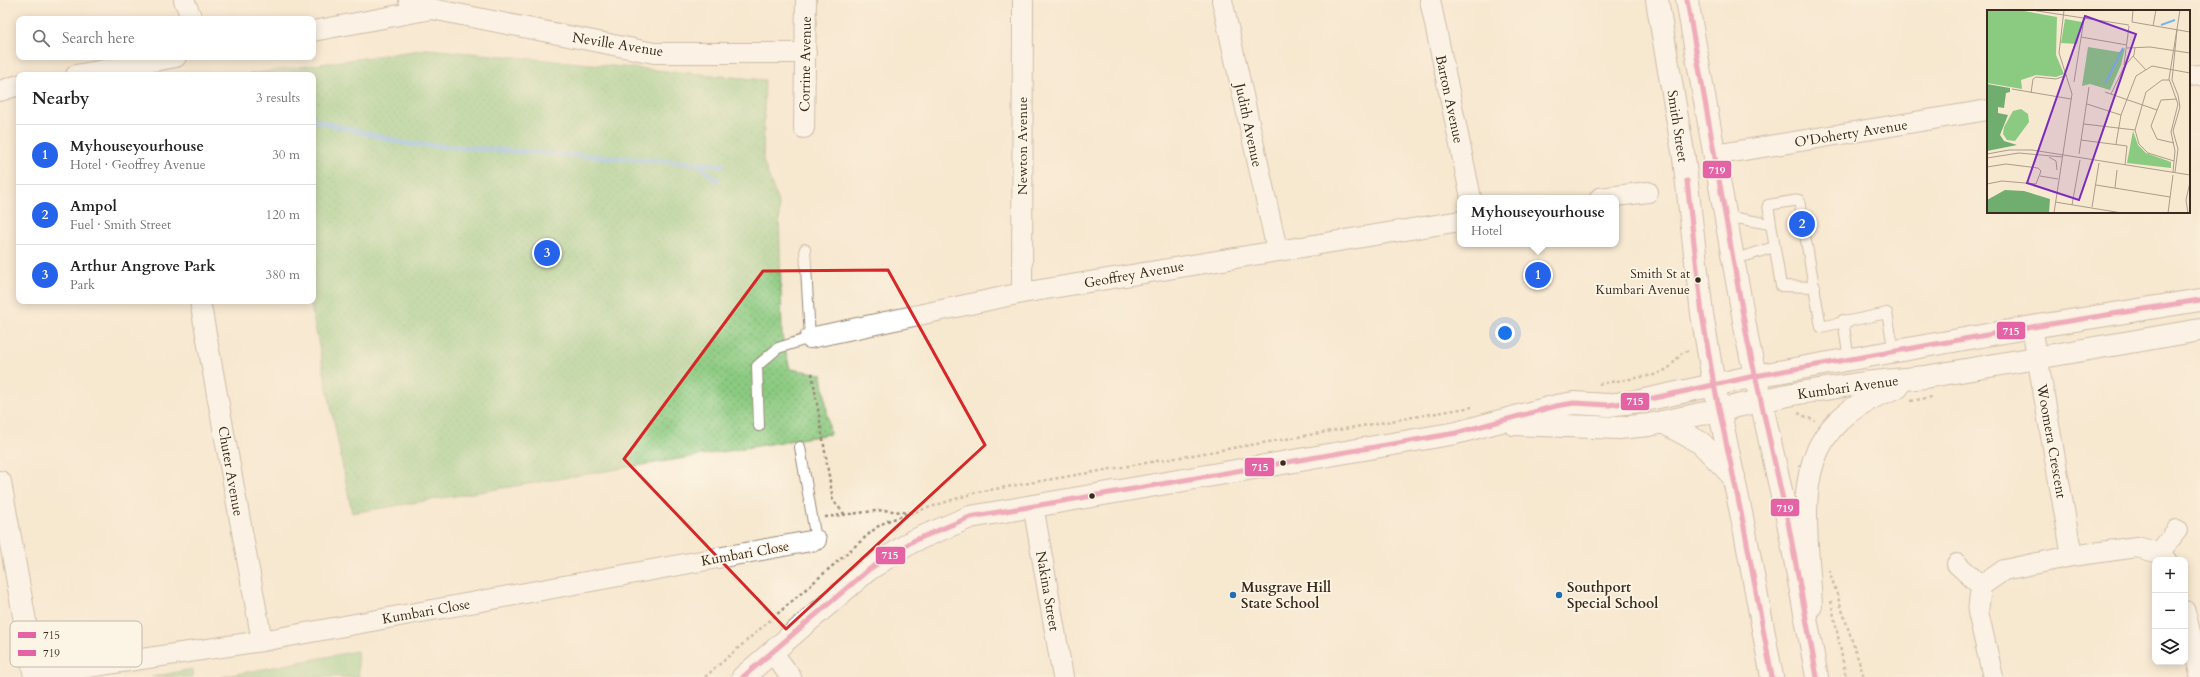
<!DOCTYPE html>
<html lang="en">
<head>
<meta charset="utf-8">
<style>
  body { margin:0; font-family:Cardo,serif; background:#f6f6f6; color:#222 }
  .controls { position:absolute; right:12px; bottom:12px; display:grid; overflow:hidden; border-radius:8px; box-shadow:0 2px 10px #0003 }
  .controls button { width:36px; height:36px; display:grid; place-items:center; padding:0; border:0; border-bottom:1px solid #e0e0e0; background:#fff; color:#222; font:20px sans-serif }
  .you { position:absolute; left:1505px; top:333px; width:14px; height:14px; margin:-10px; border:3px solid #fff; border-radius:50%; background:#1a73e8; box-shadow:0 0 0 6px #1a73e833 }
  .badge { display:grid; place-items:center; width:26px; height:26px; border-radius:50%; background:#2563eb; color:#fff; font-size:13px; font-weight:700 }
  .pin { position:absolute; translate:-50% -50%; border:2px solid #fff; box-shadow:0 1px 4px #0006 }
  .popup { position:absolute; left:1457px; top:195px; width:162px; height:52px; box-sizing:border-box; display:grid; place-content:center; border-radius:8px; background:#fff; filter:drop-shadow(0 1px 3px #0005); font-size:13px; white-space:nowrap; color:#767676 }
  .popup b { font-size:15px; color:#222 }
  .popup::after { content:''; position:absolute; left:50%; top:100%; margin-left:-8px; border:8px solid transparent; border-top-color:#fff }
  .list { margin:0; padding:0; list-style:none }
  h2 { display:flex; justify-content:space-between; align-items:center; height:52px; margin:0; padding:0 16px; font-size:17px }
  h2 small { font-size:13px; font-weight:400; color:#767676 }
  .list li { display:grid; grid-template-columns:26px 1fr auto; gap:12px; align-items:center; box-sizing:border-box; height:60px; padding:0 16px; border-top:1px solid #e0e0e0 }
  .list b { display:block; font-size:15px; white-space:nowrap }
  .list p { margin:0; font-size:13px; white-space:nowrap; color:#767676 }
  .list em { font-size:13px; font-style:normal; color:#767676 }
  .icon { flex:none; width:22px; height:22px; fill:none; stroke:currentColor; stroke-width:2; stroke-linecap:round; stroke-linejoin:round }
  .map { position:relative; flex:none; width:2200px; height:677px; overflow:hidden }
  .search { position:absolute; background:#fff; box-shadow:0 2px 10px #0003; left:16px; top:16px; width:300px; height:44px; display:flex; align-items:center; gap:10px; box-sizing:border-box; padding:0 14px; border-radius:8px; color:#767676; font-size:15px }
  .panel { position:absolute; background:#fff; box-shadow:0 2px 10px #0003; left:16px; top:72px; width:300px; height:232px; border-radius:8px }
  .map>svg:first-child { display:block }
  .green { fill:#8bca81; stroke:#637a50 }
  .park { fill:url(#park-dots); stroke:#637a50 }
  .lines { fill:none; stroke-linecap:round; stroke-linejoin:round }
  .stream { stroke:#7bb6ed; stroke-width:5 }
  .lane-casing { stroke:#998977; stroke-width:12 }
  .street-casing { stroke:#998977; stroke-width:22 }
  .secondary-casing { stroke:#998977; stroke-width:24 }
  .highway-casing { stroke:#998977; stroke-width:24 }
  .path { stroke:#998977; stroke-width:2.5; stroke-dasharray:3 3; stroke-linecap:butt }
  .lane { stroke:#fff; stroke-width:10 }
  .street { stroke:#fff; stroke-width:20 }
  .secondary { stroke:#fff; stroke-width:22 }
  .highway { stroke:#fff; stroke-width:22 }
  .bus-1-casing { stroke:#fcf5e5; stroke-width:8 }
  .bus-2-casing { stroke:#fcf5e5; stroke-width:8 }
  .bus-1 { stroke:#e463a4; stroke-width:5 }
  .bus-2 { stroke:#e463a4; stroke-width:5 }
  .marked { fill:none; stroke:#d62828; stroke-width:3; stroke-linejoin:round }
  .bus-dot { fill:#3b2a1e; stroke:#fcf5e5; stroke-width:1.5 }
  .poi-dot { fill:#1f6fb2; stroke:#fcf5e5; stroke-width:1.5 }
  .labels { text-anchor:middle; stroke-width:3.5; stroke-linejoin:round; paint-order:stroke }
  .bus-label { font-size:13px; fill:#3b2a1e; stroke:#fcf5e5; text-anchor:end }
  .street-label { font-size:14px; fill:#3b2a1e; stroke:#fcf5e5 }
  .poi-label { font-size:14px; font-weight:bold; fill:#3b2a1e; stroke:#fcf5e5; text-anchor:start }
  .inset-river { fill:none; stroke:#7bb6ed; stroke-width:2 }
  .inset-road { fill:none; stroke:#ac9c89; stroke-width:1 }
  .view { fill:#7b2cbf; fill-opacity:0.15; stroke:#7b2cbf; stroke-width:2 }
  .inset-edge { fill:none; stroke:#3b2a1e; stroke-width:2 }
  .key { fill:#fcf5e5; stroke:#c2b8a9; stroke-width:1 }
  .key-label { font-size:11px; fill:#3b2a1e }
  .line-badge { stroke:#fcf5e5; stroke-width:1.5 }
  .badge-label { font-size:11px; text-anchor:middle; font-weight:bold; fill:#fff }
</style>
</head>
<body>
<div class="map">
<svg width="2200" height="677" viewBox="0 0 2200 677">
  <defs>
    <pattern id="park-dots" width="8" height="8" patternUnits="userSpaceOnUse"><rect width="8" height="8" fill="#8bca81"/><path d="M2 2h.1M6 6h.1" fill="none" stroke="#73a469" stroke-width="1.8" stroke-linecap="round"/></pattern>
  </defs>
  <rect width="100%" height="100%" fill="#fcf5e5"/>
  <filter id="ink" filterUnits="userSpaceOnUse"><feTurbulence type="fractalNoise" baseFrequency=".025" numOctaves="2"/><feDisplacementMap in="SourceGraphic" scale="8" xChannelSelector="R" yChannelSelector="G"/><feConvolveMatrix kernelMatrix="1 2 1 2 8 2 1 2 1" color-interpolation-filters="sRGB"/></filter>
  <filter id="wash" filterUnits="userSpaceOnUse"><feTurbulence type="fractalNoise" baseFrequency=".012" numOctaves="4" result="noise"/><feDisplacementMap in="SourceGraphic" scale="16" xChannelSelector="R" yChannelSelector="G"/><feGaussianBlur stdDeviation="0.9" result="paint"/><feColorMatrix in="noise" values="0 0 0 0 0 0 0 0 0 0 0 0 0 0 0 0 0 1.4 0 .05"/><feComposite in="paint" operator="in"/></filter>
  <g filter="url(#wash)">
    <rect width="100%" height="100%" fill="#f7e8d0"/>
    <g class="green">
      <polygon points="357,651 359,677 221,677"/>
      <polygon points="192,669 193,677 152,677"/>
    </g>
    <polygon class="park" points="427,49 765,80 763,160 779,205 782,336 790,369 822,374 830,434 352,513 310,301 313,301 313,75 243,75"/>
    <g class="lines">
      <g class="stream">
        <polyline points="313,120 408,144 723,165"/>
        <polyline points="698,164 718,181"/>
      </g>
    </g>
  </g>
  <g filter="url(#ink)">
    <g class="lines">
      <defs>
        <g id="lane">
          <polyline points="1725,216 1770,224"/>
          <polyline points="1733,260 1774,247"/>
          <polyline points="1815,287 1781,286 1768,205 1799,200 1821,327 1887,313 1894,352"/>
          <polyline points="1843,320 1849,360"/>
          <polyline points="759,426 757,366 778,348 810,338 805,249"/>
          <polyline points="800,447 816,540"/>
        </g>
        <g id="street">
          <polyline points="184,0 192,19"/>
          <polyline points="409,0 432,9 654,53 806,53"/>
          <polyline points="1222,0 1277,250"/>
          <polyline points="1430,0 1471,198"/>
          <polyline points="313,31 432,9"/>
          <polyline points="76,75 176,57"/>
          <polyline points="2189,76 2200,75"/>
          <polyline points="0,91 19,85"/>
          <polyline points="804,128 806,0"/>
          <polyline points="1714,155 1988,110"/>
          <polyline points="1600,198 1648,192"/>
          <polyline points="1022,293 1023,0"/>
          <polyline points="200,301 262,641"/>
          <polyline points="2032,327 2072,556"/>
          <polyline points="810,338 1022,293 1460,221"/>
          <polyline points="1033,505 1063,677"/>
          <polyline points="2159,553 2177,530"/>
          <polyline points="1957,564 1981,586"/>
          <polyline points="2185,611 2200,674"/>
          <polyline points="772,652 791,677"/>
          <polyline points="35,675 262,641 816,540"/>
          <polyline points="1993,677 1978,612 1981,586 2004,570 2072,556 2137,547 2159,553 2166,560"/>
        </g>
        <g id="secondary">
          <polyline points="1663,422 1701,443 1734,477"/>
          <polyline points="1514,424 1619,428 1649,425 1793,394 1864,383 1925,377 2200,330"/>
          <polyline points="0,482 35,677"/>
          <path d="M1811,606c-5,-98 -27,-180 87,-219"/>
          <polyline points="743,677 868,570 913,541 970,517 1456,433 1556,406 1574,403 1608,405 1640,401 1755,376 2032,327 2200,300"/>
        </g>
        <g id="highway">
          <polyline points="1657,0 1684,158 1702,314 1714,385 1744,527 1772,677"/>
          <polyline points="1687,0 1748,343 1788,522 1817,677"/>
        </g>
      </defs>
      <use href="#lane" class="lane-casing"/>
      <use href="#street" class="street-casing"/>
      <use href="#secondary" class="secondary-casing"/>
      <use href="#highway" class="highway-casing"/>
      <g class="path">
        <polyline points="812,373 833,500 845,515"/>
        <polyline points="1599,384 1654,375 1668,369 1683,352 1688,351"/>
        <polyline points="1911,401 1932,397"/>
        <polyline points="1798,413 1815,421"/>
        <polyline points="825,517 883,510 911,513"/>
        <polyline points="1829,570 1864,677"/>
        <polyline points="1831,601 1846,677"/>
        <polyline points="705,677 877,527 887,521 977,492 1472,407"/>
      </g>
      <use href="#lane" class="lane"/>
      <use href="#street" class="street"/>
      <use href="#secondary" class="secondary"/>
      <use href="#highway" class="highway"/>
      <defs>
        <polyline id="bus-1" points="743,677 868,570 913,541 970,517 1456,433 1556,406 1574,403 1608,405 1640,401 1755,376 2032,327 2200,300"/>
        <g id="bus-2">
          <polyline points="1687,0 1748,343 1788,522 1817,677"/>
          <polyline points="1687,181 1702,314 1714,385 1744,527 1772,677"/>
        </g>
      </defs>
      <use href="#bus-1" class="bus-1-casing"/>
      <use href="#bus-2" class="bus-2-casing"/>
      <use href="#bus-1" class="bus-1"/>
      <use href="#bus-2" class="bus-2"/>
    </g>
  </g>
  <path d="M0 0H2200V677H0ZM888,270l97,175 -199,184 -162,-170 139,-188z" fill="#f7e8d0" fill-opacity=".55" fill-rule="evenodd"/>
  <path class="marked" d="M888,270l97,175 -199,184 -162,-170 139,-188z"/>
  <g class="bus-dot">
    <circle cx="1698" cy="280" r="3.5"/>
    <circle cx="1283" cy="463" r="3.5"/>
    <circle cx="1092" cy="496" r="3.5"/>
  </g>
  <g class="poi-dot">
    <circle cx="1233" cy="595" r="4"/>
    <circle cx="1559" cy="595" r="4"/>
  </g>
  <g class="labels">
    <g class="bus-label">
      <text x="1690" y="278">Smith St at<tspan x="1690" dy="16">Kumbari Avenue</tspan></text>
    </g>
    <g class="street-label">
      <text transform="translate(618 44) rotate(9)" y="5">Neville Avenue</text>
      <text transform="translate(805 64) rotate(-89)" y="5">Corrine Avenue</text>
      <text transform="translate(1450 99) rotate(78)" y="5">Barton Avenue</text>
      <text transform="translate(1249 125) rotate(78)" y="5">Judith Avenue</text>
      <text transform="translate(1678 126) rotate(81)" y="5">Smith Street</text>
      <text transform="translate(1851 133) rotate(-9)" y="5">O'Doherty Avenue</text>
      <text transform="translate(1022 146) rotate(-90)" y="5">Newton Avenue</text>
      <text transform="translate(1134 274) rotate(-10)" y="5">Geoffrey Avenue</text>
      <text transform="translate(1848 387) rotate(-8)" y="5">Kumbari Avenue</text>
      <text transform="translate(2052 441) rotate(80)" y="5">Woomera Crescent</text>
      <text transform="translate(231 471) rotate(80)" y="5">Chuter Avenue</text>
      <text transform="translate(745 553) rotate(-10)" y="5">Kumbari Close</text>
      <text transform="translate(1048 591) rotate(80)" y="5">Nakina Street</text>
      <text transform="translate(426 611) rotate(-10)" y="5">Kumbari Close</text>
    </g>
    <g class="poi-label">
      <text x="1241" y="592">Musgrave Hill<tspan x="1241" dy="16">State School</tspan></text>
      <text x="1567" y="592">Southport<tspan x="1567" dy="16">Special School</tspan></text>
    </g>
  </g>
  <g transform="translate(1987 10)">
    <rect width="203" height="203" fill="#f7e8d0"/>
    <path d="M78,9l17,3 -5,22 -16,-1zM34,99l7,5 1,8 -14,19 -8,-1 -4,-6 1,-7 9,-16z" fill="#8bca81"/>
    <path d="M0,74l23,4v4l-4,1 -2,15 -6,-1v6l10,2 -8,20 4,6 13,4 -30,6zM18,180l19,1 26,8 -1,14h-62v-13z" fill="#70ae6f"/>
    <path d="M0,0h31l39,7 -1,38 8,19 -8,3 -20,-2 -15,5 1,9 -35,-6zM101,37l31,5 6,-4 -4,17 -11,25 -20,-6 -8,2zM146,121l5,14 8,8 25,9v6l-44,-5z" fill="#8bca81"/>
    <path class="inset-river" d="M174,15l14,-5M118,74l18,-36"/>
    <path class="inset-road" d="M44,0l98,15M145,12l1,-12M145,12l58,10M166,16l3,-16M94,27l46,8M140,38l23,-1 40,6M146,46l13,14M137,55l5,-39M182,70h-7l-16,12 -11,38 4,14 9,9 26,8M87,72l10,-63M25,79l59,10M118,82l52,18M44,83l2,-14 3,-2 20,2 11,-4M124,84l13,-27 10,-12 1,-7M100,94l34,11M97,114l51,6M94,130l46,6 -2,19M187,133l-17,-4 -6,-13 10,-26 16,-1M129,134l5,-29 15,-39 16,-10 38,7M0,144l22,-4h23l158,25M92,144l10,-67M62,147l7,4 1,9M0,148l32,-5 44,4M0,157l19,-3 32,4 3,3 -5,13 -34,-3 -15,3M186,162l2,-21 -4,-19 7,-28 -9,-25 11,-69M188,162l3,-23 -5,-18 7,-24 -2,-12 -6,-15 5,-50M53,166l18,3M109,175l74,12M128,178l2,-18M68,192l67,11M85,195l8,-45M105,197l7,-44M67,203l18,-119 -13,-41 5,-43M181,203l5,-38M201,203l-2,-13 4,-18"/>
    <path class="view" d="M98,6l51,18 -57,166 -52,-17z"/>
    <rect width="203" height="203" class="inset-edge"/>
  </g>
  <rect x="10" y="621" width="132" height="46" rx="6" class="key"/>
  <rect x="18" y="632" width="18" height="6" fill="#e463a4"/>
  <rect x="18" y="650" width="18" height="6" fill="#e463a4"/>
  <g class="key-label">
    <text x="43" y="639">715</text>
    <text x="43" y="657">719</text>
  </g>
  <g class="line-badge">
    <rect x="1702" y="160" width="30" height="19" rx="4" fill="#e463a4"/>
    <rect x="1996" y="321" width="30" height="19" rx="4" fill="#e463a4"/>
    <rect x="1620" y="392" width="30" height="19" rx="4" fill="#e463a4"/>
    <rect x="1244" y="457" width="31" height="20" rx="4" fill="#e463a4"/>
    <rect x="1770" y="498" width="30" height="19" rx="4" fill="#e463a4"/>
    <rect x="875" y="546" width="31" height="19" rx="4" fill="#e463a4"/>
  </g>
  <g class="badge-label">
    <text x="1717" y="174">719</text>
    <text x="2011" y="335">715</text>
    <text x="1635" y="405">715</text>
    <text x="1260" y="471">715</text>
    <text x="1785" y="512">719</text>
    <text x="890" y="559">715</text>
  </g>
</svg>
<div class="controls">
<button>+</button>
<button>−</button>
<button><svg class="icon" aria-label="layers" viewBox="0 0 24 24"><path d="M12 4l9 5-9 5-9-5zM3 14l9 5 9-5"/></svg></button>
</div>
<div class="you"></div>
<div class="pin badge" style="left:1538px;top:275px">1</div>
<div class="popup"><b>Myhouseyourhouse</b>Hotel</div>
<div class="pin badge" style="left:1802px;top:224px">2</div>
<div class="pin badge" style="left:547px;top:253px">3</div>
<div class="search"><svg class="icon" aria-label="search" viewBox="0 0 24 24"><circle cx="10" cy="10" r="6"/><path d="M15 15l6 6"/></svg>Search here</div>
<section class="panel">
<h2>Nearby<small>3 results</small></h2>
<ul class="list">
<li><span class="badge">1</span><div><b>Myhouseyourhouse</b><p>Hotel · Geoffrey Avenue</p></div><em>30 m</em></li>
<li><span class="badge">2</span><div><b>Ampol</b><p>Fuel · Smith Street</p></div><em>120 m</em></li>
<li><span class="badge">3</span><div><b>Arthur Angrove Park</b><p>Park</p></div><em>380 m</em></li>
</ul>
</section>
</div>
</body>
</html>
